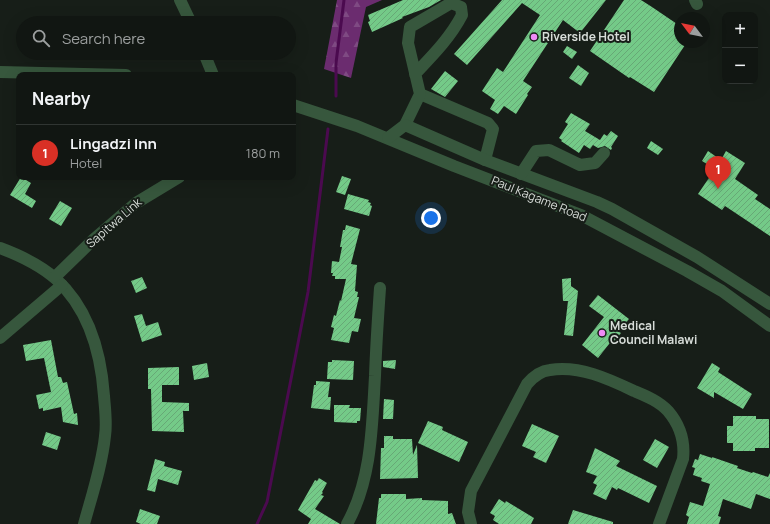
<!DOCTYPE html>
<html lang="en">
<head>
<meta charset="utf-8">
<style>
  body { margin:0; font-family:Manrope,sans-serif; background:#1e2320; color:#f1f3f6 }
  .controls { position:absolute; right:12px; top:12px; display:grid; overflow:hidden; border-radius:8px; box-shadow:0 4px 16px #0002 }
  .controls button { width:36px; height:36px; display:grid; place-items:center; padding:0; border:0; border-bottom:1px solid #303532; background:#111612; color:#f1f3f6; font:20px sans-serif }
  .compass { position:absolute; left:674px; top:12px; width:36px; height:36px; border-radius:50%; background:#111612; box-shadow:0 4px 16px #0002; rotate:302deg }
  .you { position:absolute; left:431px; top:218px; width:14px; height:14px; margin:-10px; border:3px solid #fff; border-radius:50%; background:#1a73e8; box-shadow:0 0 0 6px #1a73e833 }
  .badge { display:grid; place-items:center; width:26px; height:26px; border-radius:50%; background:#d93025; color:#fff; font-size:13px; font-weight:700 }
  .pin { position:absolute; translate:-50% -33px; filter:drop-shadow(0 1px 2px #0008) }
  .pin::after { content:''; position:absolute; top:21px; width:14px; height:12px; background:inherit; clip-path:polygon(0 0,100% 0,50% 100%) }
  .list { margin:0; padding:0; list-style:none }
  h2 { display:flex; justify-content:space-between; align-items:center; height:52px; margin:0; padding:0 16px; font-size:17px }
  h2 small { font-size:13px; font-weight:400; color:#9c9f9f }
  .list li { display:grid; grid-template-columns:26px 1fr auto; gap:12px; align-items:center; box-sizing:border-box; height:56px; padding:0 16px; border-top:1px solid #303532 }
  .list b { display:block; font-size:15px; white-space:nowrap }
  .list p { margin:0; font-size:13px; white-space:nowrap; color:#9c9f9f }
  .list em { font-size:13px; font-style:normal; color:#9c9f9f }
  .icon { flex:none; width:22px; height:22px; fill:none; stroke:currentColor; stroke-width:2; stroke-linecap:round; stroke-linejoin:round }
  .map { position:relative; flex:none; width:770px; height:524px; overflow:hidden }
  .search { position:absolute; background:#111612; box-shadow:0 4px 16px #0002; left:16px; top:16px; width:280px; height:44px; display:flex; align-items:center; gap:10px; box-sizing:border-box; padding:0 14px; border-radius:22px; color:#9c9f9f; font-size:15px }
  .panel { position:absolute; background:#111612; box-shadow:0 4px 16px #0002; left:16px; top:72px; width:280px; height:108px; border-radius:8px }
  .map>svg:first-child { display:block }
  .forest { fill:url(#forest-firs) }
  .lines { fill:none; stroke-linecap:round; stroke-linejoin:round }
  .stream { stroke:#4b0a4f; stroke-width:3 }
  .building { fill:url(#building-hatch) }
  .minor { stroke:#37573d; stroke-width:12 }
  .poi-dot { fill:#f08bf6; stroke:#171e18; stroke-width:1.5 }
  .labels { text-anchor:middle; stroke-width:4; stroke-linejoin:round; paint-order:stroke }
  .poi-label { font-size:12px; font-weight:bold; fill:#d7dcd8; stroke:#171e18; text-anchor:start }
  .street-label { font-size:12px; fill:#d7dcd8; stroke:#171e18 }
</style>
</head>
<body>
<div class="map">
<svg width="770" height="524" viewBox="0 0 770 524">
  <defs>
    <pattern id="forest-firs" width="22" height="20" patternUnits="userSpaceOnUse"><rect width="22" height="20" fill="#6b2c6f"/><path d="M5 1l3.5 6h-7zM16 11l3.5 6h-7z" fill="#7f4a83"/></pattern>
    <pattern id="building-hatch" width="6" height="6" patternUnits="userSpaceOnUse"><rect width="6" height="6" fill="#74ca88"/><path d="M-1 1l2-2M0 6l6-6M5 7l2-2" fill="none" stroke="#67a876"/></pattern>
  </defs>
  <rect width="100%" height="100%" fill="#171e18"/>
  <polygon class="forest" points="337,0 382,0 366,7 351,78 324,69"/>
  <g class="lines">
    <g class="stream">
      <polyline points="336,96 336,63 344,0"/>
      <polyline points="257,524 267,502 308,292 328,129"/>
    </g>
  </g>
  <g class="building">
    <polygon points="403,0 441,0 429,7 402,17 403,18 372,32 368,22 370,21 368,15"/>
    <polygon points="502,0 606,0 580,33 563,20 523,81 532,87 527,94 528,95 516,114 504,106 498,114 490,109 495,100 482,91 497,68 503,72 540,15 522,3 467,65 454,54"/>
    <polygon points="624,0 641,0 652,7 680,26 680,42 687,42 654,92 630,77 629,78 590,51"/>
    <polygon points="567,46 577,52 572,59 563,52"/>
    <polygon points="578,65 589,73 581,86 569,78"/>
    <polygon points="445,71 458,81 445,97 431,89"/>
    <polygon points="571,113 590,124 585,131 600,140 604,134 607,136 611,131 618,136 611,147 612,148 611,150 605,146 598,148 593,145 590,149 584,145 579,153 561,141 562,140 559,138 568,124 565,122"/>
    <polygon points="651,141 663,149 658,155 647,148"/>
    <polygon points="708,151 721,160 726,151 745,163 735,179 758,195 755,199 770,209 770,236 725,206 722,210 698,194 715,169 702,161"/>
    <polygon points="342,176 351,179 345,195 336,192"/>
    <polygon points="21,177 31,183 25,194 36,201 32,208 10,195"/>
    <polygon points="348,194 369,200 368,202 371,203 370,205 372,206 369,216 344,209"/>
    <polygon points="60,201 72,208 61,226 49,219"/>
    <polygon points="346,225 360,229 351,264 357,265 355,291 358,292 357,297 359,297 354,318 361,319 358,332 352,331 349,343 331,340 334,328 331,327 334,315 336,316 340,300 341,301 346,279 335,279 335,276 332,276 333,273 331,273 332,261 339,262 342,247 340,247 343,230 345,230"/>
    <polygon points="142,277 147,288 136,293 131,281"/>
    <polygon points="571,278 571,286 578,291 573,336 564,335 568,301 563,301 562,279"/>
    <polygon points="598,295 629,319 619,332 621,333 615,341 613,339 598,358 582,345 604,317 589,306"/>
    <polygon points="142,314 146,326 158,322 162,335 142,342 134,316"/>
    <polygon points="51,340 58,377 61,377 63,383 67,382 74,414 77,413 78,425 63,422 61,407 43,411 43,408 39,409 36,395 51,392 44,358 26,361 23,345"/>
    <polygon points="332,360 354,361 353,380 327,379 328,362 332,362"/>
    <polygon points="396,360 395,369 383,367 383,361"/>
    <polygon points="207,363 209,377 194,380 192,366"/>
    <polygon points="712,363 720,368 718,372 752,394 743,409 714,392 714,398 697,388"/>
    <polygon points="179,367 179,385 162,385 162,402 189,403 189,411 183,411 184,432 152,431 151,389 148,389 148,368"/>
    <polygon points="316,381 330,382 328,397 331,397 330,410 311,408 314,385 316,385"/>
    <polygon points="384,399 394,400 393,419 383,419"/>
    <polygon points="334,405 350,405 349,408 361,408 360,421 357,421 357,423 334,422"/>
    <polygon points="733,416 756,416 756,419 769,419 769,448 755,448 755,451 733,451 733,443 727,443 727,426 733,426"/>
    <polygon points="428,421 443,427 442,430 468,442 459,462 418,443"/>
    <polygon points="532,424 559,436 546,463 533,457 536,452 522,446"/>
    <polygon points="46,432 61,437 57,450 42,445"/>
    <polygon points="384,436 393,436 393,439 412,439 413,455 417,445 418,478 380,479 381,448 384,448"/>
    <polygon points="655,439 669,447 657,468 643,460"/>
    <polygon points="595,448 620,461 616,466 657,486 649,503 618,488 617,490 612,487 606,500 593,494 597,485 593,483 597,476 586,472"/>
    <polygon points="700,454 712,458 712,457 738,466 737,468 752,473 753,472 768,477 770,473 770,499 756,494 751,509 723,499 718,516 721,517 719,524 687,524 689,517 686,515 690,502 703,506 710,484 701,481 702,478 693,475 695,468 692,467 695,459 698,460"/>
    <polygon points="155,459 165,462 164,466 182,471 178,485 158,479 155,492 147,490"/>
    <polygon points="319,478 327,483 322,492 323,493 321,495 324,496 315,509 340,524 308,524 311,519 298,510 315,480 317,481"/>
    <polygon points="381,494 406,494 406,499 422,498 422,500 448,501 448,514 452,513 456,524 376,524 379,498 381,498"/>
    <polygon points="499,499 505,503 506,501 534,518 531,524 499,524 493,520 495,516 490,513"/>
    <polygon points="140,509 160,516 157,524 141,524 136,522"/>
    <polygon points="573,510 613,522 613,524 568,524"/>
  </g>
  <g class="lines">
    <g class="minor">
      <polyline points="180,0 191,23"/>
      <polyline points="695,0 697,4"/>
      <polyline points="204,53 213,75"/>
      <polyline points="0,72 126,75"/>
      <polyline points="420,94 488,123 493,129 485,160"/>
      <polyline points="293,105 357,126 454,166 581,215 687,271 722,291 770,326"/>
      <path d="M405,125l15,-31 -12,-51 2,-16 41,-24 10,4 1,8c-12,23 -29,40 -47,59"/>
      <polyline points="388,138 405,125 485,160 597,202 612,209 697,257 770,304"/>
      <polyline points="521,174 536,151 549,150 580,165 595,163 604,153"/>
      <path d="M0,248c19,7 40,17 56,31 33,30 45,74 48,117 1,13 3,27 1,40 -3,29 -13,59 -21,88"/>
      <polyline points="55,277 94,239 136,203 179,177"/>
      <polyline points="0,338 62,285"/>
      <path d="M347,524c25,-45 25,-98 28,-148 1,-29 3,-59 5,-88"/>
      <path d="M471,524l-3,-12 3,-21 56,-107c6,-7 13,-13 23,-14 29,-5 59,9 84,21 12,5 25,10 34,20 12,14 17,30 15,48l-24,65"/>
    </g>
  </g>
  <g class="poi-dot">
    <circle cx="534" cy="37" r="4"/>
    <circle cx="602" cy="333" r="4"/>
  </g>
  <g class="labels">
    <g class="poi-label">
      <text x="542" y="41">Riverside Hotel</text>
      <text x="610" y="330">Medical<tspan x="610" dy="14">Council Malawi</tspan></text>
    </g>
    <g class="street-label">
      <text transform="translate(539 199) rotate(22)" y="4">Paul Kagame Road</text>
      <text transform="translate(114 223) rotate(-41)" y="4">Sapitwa Link</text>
    </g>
  </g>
</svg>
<div class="controls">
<button>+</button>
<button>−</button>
</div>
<svg class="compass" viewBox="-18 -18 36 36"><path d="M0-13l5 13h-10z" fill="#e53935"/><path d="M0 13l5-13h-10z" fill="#9c9f9f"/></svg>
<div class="you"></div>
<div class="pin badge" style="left:718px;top:189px">1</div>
<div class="search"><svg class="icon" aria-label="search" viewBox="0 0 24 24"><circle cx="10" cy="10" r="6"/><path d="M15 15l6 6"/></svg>Search here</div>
<section class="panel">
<h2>Nearby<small></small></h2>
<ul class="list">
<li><span class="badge">1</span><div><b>Lingadzi Inn</b><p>Hotel</p></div><em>180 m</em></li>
</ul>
</section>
</div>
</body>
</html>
